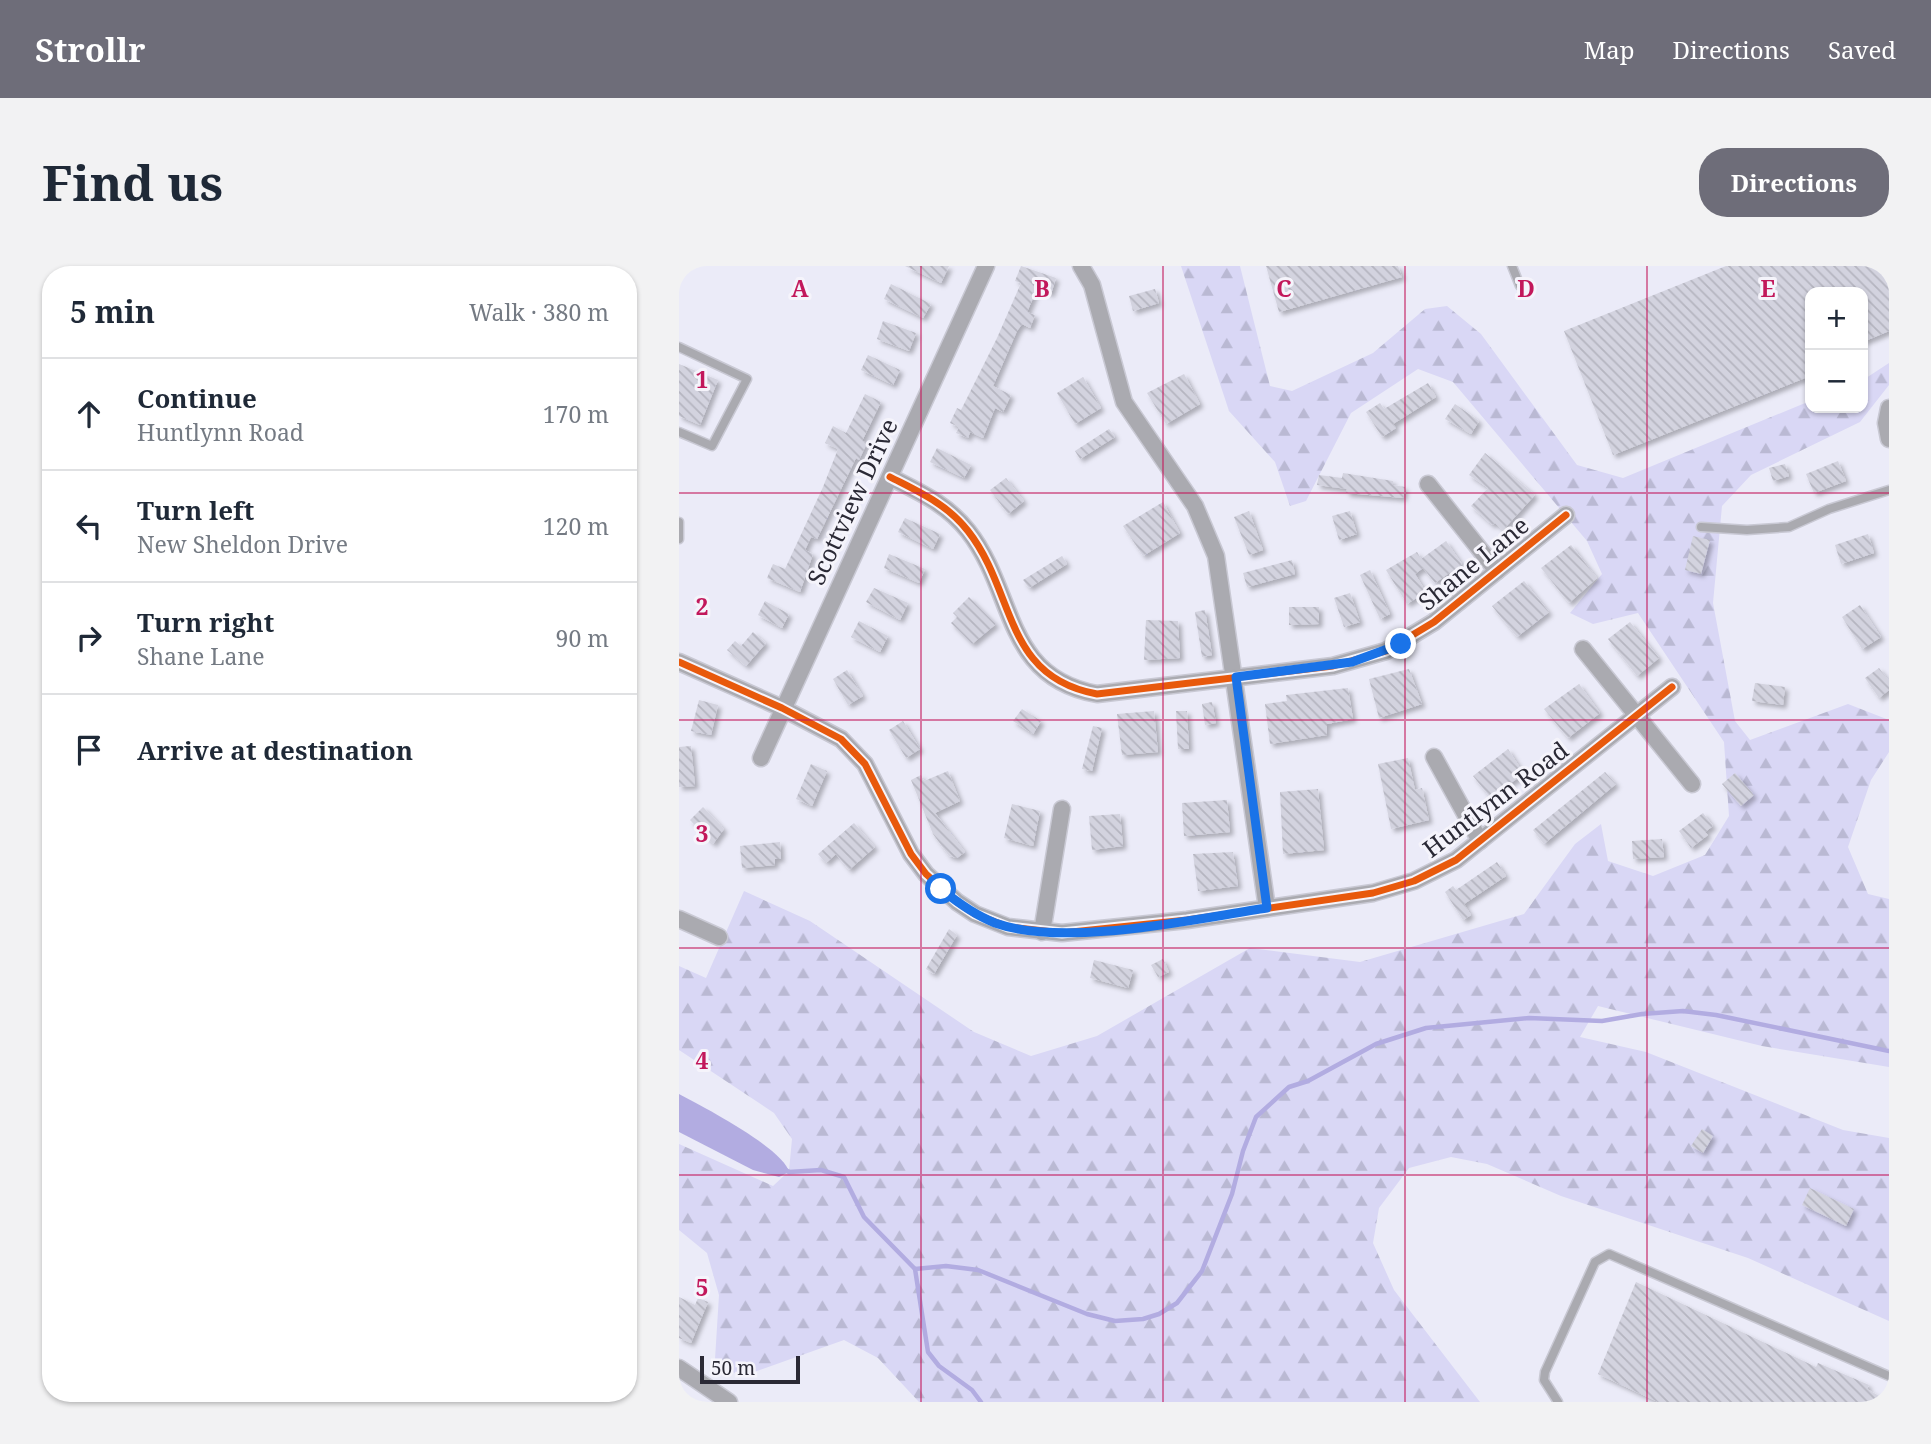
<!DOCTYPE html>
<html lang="en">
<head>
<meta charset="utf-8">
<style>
  body { margin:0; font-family:"Noto Serif",serif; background:#f2f2f3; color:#1f2937 }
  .controls { position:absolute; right:21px; top:21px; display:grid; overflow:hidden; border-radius:14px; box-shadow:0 2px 5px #0004 }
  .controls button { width:63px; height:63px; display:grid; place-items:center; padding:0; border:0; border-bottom:2px solid #e0e1e3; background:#fff; color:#1f2937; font:35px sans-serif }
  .scale { position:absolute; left:21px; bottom:18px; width:100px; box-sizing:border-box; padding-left:7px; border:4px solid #2a2935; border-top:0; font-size:19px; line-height:24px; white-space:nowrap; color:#2a2935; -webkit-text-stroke:5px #f5f4fb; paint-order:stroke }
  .stop { position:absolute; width:21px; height:21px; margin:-16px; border:5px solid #1a73e8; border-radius:50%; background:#fff }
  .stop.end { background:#1a73e8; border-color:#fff; box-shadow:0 2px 7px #0008 }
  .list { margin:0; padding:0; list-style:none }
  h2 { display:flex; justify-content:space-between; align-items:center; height:91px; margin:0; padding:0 28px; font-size:30px }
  h2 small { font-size:23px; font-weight:400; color:#747a83 }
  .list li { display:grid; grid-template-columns:46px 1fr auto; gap:21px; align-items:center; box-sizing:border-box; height:112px; padding:0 28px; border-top:2px solid #e0e1e3 }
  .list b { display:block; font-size:26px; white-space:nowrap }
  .list p { margin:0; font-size:23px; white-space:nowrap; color:#747a83 }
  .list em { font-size:23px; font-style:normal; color:#747a83 }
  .icon { flex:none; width:38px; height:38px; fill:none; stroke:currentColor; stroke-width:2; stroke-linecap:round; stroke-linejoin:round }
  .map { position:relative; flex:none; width:1210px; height:1136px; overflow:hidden; border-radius:28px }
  header { display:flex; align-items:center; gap:42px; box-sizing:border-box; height:98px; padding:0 35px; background:#6e6d79; color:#fff }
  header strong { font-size:33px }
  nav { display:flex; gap:38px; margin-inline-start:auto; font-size:24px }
  .intro { display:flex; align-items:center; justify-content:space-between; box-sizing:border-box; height:168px; padding:0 42px }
  h1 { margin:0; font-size:49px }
  .button { padding:18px 32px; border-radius:28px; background:#6e6d79; color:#fff; font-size:24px; font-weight:700 }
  main { display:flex; gap:42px; padding:0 42px }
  aside { flex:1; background:#fff; border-radius:28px; box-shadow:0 2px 5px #0004 }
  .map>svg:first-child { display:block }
  .forest { fill:url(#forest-firs) }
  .water { fill:#b2ace1 }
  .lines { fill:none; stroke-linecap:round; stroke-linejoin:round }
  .stream { stroke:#b2ace1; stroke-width:4.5 }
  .building { fill:url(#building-back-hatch); filter:url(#shadow) }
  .lane-casing { stroke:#c9c9d4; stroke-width:11 }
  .street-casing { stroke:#c9c9d4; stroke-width:19 }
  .lane { stroke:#aaaab0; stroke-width:8 }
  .street { stroke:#aaaab0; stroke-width:16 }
  .cycleway-casing { stroke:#f5f4fb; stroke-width:11 }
  .cycleway { stroke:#e8590c; stroke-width:7 }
  .route { stroke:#1a73e8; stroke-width:9 }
  .grid { fill:none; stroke:#c2185b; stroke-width:2; stroke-opacity:0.55 }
  .labels { text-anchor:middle; stroke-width:6; stroke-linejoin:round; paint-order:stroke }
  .street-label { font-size:24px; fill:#2a2935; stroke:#f5f4fb }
  .grid-label { font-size:23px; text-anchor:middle; font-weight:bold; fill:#c2185b; stroke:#f5f4fb; stroke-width:6; stroke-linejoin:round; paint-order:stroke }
</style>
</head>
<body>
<header>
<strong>Strollr</strong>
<nav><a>Map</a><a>Directions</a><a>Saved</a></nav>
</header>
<div class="intro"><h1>Find us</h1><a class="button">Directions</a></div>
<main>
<aside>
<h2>5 min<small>Walk · 380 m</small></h2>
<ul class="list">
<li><svg class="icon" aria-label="ahead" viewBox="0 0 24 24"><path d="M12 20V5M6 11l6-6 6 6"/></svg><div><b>Continue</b><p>Huntlynn Road</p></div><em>170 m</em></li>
<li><svg class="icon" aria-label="left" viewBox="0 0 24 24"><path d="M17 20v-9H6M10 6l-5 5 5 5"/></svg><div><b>Turn left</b><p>New Sheldon Drive</p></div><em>120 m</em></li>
<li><svg class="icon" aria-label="right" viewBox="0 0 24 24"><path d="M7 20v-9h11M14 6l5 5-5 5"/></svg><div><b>Turn right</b><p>Shane Lane</p></div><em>90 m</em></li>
<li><svg class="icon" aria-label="arrive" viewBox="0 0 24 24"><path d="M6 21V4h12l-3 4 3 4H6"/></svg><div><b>Arrive at destination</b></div></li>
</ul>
</aside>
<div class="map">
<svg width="1210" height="1136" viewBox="0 0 1210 1136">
  <defs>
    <pattern id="forest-firs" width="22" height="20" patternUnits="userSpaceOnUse" patternTransform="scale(1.75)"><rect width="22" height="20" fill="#d9d7f5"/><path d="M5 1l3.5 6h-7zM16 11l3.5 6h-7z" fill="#bab9d3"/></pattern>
    <pattern id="building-back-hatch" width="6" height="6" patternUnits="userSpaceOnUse" patternTransform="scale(1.75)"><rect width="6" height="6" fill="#d3d3df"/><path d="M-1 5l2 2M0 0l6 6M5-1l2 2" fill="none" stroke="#b5b5c0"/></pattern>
    <filter id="shadow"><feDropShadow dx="3.5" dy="3.5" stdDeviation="2" flood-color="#0004"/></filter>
  </defs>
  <rect width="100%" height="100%" fill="#ebebf8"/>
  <polygon class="forest" points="502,0 561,0 591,120 613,125 694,87 746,43 768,40 802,68 898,199 944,212 1131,135 1131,142 1184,142 1184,114 1210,97 1210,119 1181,156 1072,209 1043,240 1034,337 1056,455 1071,474 1169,438 1210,454 1210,486 1192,514 1169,581 1189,628 1210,633 1210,801 1083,780 919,740 901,771 967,786 1164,864 1210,872 1210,1055 1069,992 882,930 808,898 772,891 730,902 700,942 694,977 715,1024 801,1136 240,1136 199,1092 165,1074 61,1111 36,1093 40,1029 28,987 0,964 0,878 94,920 110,905 113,873 95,847 0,784 0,700 27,712 65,625 131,655 295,766 352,790 418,770 571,682 681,696 845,648 896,578 922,558 929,595 974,610 1026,589 1050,550 1045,476 959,347 914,358 891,347 923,308 908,275 774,116 739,103 672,147 627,235 611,240 596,196 550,145"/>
  <path class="water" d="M0,828c23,12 105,55 110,78l-10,5 -26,-7 -74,-38z"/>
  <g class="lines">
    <g class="stream">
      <polyline points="105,903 110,906 142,904 165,911 185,951 236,1003 249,1086 260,1100 293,1124 302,1136"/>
      <polyline points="236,1003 267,1000 299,1004 408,1048 436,1055 464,1053 480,1048 498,1037 523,1005 553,928 564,885 577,851 610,821 629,815 697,778 747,762 850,752 923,755 963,748 1004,745 1037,749 1210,785"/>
    </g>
  </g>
  <g class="building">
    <polygon points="226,0 270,0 262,17"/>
    <polygon points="342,0 377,12 372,28 358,23 348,46 356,49 351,62 343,58 338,65 314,120 332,129 324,146 316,142 304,172 291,166 289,172 277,167 280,161 271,157 278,142 282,144 318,72 342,17 336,15"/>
    <polygon points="587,0 719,0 723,11 600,46"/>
    <polygon points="1047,0 1210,0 1210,65 1184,76 1184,26 1131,26 1131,110 934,189 885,65"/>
    <polygon points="212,18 252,38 244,52 205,33"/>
    <polygon points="476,23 480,37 454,45 450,30"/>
    <polygon points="204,55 237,67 230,85 198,73"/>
    <polygon points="189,89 221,104 214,119 182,104"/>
    <polygon points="0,98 39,114 21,159 0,150"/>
    <polygon points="505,108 521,138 487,158 468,127"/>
    <polygon points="404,111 422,142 396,158 378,127"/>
    <polygon points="749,117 757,131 714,158 717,162 703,171 687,146 701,137 705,143"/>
    <polygon points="186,128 202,136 183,175 188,177 180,194 177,192 138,273 132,271 126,284 134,288 121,326 88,312 94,298 106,303 144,221 159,183 146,177 154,160 167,167"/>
    <polygon points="776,138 800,155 792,168 766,153"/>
    <polygon points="430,163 436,171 401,193 396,185"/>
    <polygon points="258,182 292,199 285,212 251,196"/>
    <polygon points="806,187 856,229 824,264 816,257 813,259 792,240 809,222 790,209"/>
    <polygon points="1159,195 1167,215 1135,227 1127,208"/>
    <polygon points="1106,198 1110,210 1094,215 1090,202"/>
    <polygon points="664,207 714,215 714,219 726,221 724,232 667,227 668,223 638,219 640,209 663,212"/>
    <polygon points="327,212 345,235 329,248 311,224"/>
    <polygon points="484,236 501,267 464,290 444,260"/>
    <polygon points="570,245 584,284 570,289 555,251"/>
    <polygon points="671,245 678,268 660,274 653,250"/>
    <polygon points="226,252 261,268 254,283 219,266"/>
    <polygon points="1189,268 1195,287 1162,298 1156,279"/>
    <polygon points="1014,270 1031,274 1022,308 1006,304"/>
    <polygon points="767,275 783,298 756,317 744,302 736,308 747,326 728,338 707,304 738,286 742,293"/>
    <polygon points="892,279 918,312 890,337 862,302"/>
    <polygon points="210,288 246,303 240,317 205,302"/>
    <polygon points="383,290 388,298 350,322 344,314"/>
    <polygon points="613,294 616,308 568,321 564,307"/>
    <polygon points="691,304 711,348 701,353 681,309"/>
    <polygon points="845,315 870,346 838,371 813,340"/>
    <polygon points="195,322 229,337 221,354 187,336"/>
    <polygon points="671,327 681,356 665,361 655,332"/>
    <polygon points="290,331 317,358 293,378 272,357 278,351 274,347"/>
    <polygon points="86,335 110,348 103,362 79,349"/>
    <polygon points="1181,339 1202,371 1183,383 1163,351"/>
    <polygon points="610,341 640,341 640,358 610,359"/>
    <polygon points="526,344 533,389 523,391 516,346"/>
    <polygon points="467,354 499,355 501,392 465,394"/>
    <polygon points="180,355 209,370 201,386 172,371"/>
    <polygon points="951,356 980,392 958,410 929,373"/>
    <polygon points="74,366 87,377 67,400 48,384 56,375 62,380"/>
    <polygon points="1200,402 1210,415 1210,424 1200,432 1186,412"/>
    <polygon points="730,403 743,438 700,452 690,413"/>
    <polygon points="168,404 184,430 169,439 154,413"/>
    <polygon points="1076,417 1106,421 1104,439 1073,435"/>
    <polygon points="900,418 921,447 889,472 865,443"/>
    <polygon points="669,422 674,453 648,458 648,469 591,478 586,438 608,435 607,429"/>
    <polygon points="20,434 39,439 32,469 12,465"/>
    <polygon points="533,436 537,457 526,459 523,438"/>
    <polygon points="343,443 362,455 354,468 334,455"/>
    <polygon points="475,445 479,486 443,489 438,448"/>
    <polygon points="497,445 508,445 510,483 499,483"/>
    <polygon points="224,455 241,483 227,492 210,464"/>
    <polygon points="414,460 423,462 413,505 403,503"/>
    <polygon points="12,480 16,520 0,521 0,481"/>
    <polygon points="829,483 845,508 811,531 794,510"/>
    <polygon points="729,492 736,524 743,522 750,554 712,563 699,498"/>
    <polygon points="132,498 148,505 133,540 117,533"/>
    <polygon points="269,505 281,535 256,547 286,586 278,592 270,590 254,568 232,514 242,509 245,515"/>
    <polygon points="926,506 937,518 865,578 854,564"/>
    <polygon points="1056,507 1075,529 1062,540 1043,518"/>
    <polygon points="639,523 645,584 604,588 601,526"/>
    <polygon points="548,534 551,566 505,570 503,537"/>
    <polygon points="333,538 361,545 354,580 325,572"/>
    <polygon points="24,541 45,563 34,578 11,554"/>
    <polygon points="1024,547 1034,560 1026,566 1029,569 1012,582 1000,565"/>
    <polygon points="441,548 444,580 413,584 410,550"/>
    <polygon points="175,557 196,581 170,604 157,588 147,597 139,588"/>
    <polygon points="983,573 985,591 954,593 953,575"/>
    <polygon points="101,576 102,593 96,593 96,599 63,602 61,580"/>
    <polygon points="554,586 559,620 519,625 514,588"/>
    <polygon points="818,596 827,610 785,638 792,649 784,654 766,626 774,620 777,624"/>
    <polygon points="270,663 278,669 255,708 247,703"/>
    <polygon points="484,693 490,706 479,711 472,699"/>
    <polygon points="415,694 454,704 449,722 411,712"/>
    <polygon points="1023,863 1034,870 1024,887 1012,880"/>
    <polygon points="1131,922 1175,943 1167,960 1123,939"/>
    <polygon points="957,1016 1137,1101 1139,1097 1190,1119 1188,1123 1210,1136 979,1136 919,1108"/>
    <polygon points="0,1031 16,1039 19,1032 29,1036 12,1077 0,1072"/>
  </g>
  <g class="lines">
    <defs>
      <g id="lane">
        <polyline points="833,0 841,20"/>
        <polyline points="0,81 68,113 33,180 0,166"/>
        <polyline points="0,256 0,273"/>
        <polyline points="1022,261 1068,264 1110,261 1150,243 1210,224"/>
        <polyline points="879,1136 865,1114 866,1106 916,996 930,988 1210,1110"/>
      </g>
      <g id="street">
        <polyline points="402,0 413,19 445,136 516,240 537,290 588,642"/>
        <polyline points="1210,142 1207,157 1210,173"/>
        <path d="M211,211c29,15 57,27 78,54 48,61 35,146 129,163l236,-28 53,-15 48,-29 132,-107"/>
        <polyline points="749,218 818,305"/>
        <polyline points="904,383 1013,518"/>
        <polyline points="0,396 103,442 162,473 186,498 232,588 247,608 278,636 296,648 329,661 383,667 508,654 694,627 735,615 777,594 993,421"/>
        <polyline points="755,491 801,575"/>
        <polyline points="82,492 307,0"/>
        <polyline points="0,653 40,671"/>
        <polyline points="363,666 383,543"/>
        <polyline points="0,1102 50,1136"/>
      </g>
    </defs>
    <use href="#lane" class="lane-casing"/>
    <use href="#street" class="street-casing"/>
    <use href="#lane" class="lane"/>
    <use href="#street" class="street"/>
    <defs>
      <g id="cycleway">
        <path d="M211,211c29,15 57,27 78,54 48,61 35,146 129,163l236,-28 53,-15 48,-29 132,-107"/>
        <polyline points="0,396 103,442 162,473 186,498 232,588 247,608 278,636 296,648 329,661 383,667 508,654 694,627 735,615 777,594 993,421"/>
      </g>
    </defs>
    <use href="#cycleway" class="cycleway-casing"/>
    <use href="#cycleway" class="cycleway"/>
  </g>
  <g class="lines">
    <path class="route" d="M262,623c17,14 34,26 54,34 70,25 198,-4 272,-15l-31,-231 116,-15 49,-18"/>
  </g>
  <path class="grid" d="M242,0v1136M484,0v1136M726,0v1136M968,0v1136M0,227h1210M0,454h1210M0,682h1210M0,909h1210"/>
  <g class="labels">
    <g class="street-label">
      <text transform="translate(174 236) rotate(-65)" y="8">Scottview Drive</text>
      <text transform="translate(795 298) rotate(-39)" y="8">Shane Lane</text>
      <text transform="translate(817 534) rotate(-37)" y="8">Huntlynn Road</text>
    </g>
  </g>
  <g class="grid-label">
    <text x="121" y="31">A</text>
    <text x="363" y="31">B</text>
    <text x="605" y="31">C</text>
    <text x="847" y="31">D</text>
    <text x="1089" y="31">E</text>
    <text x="23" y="122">1</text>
    <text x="23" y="349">2</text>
    <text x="23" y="576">3</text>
    <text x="23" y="803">4</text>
    <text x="23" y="1030">5</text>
  </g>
</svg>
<div class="controls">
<button>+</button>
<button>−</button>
</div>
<div class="scale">50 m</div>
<div class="stop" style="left:262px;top:623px"></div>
<div class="stop end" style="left:722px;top:378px"></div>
</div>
</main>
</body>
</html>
